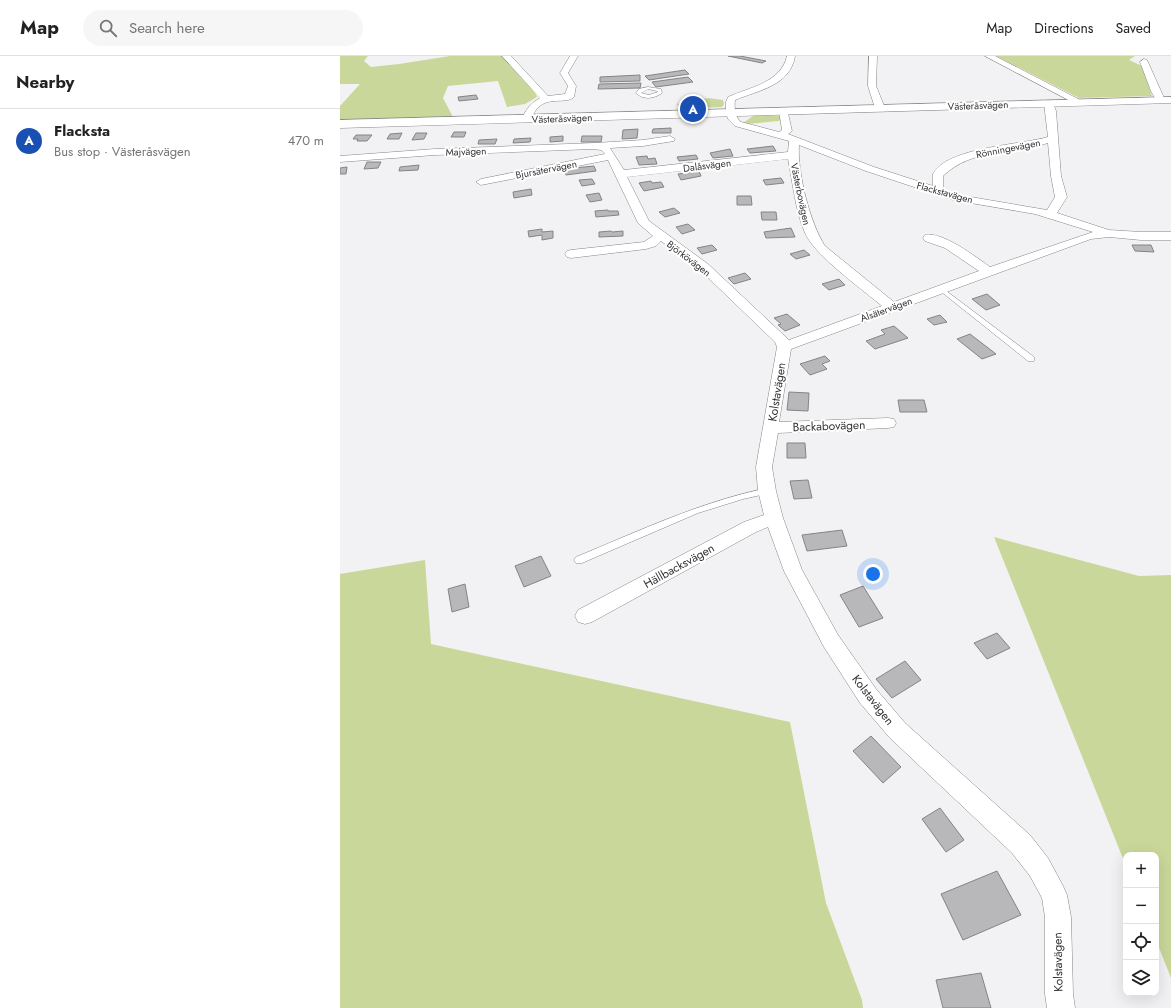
<!DOCTYPE html>
<html lang="en">
<head>
<meta charset="utf-8">
<style>
  body { margin:0; font-family:Jost,sans-serif; background:#f6f6f6; color:#222 }
  .controls { position:absolute; right:12px; bottom:12px; display:grid; overflow:hidden; border-radius:8px; box-shadow:0 4px 16px #0002 }
  .controls button { width:36px; height:36px; display:grid; place-items:center; padding:0; border:0; border-bottom:1px solid #e0e0e0; background:#fff; color:#222; font:20px sans-serif }
  .you { position:absolute; left:533px; top:518px; width:14px; height:14px; margin:-10px; border:3px solid #fff; border-radius:50%; background:#1a73e8; box-shadow:0 0 0 6px #1a73e833 }
  .badge { display:grid; place-items:center; width:26px; height:26px; border-radius:50%; background:#db2777; color:#fff; font-size:13px; font-weight:700 }
  .pin { position:absolute; translate:-50% -50%; border:2px solid #fff; box-shadow:0 1px 4px #0006 }
  .list { margin:0; padding:0; list-style:none }
  h2 { display:flex; justify-content:space-between; align-items:center; height:52px; margin:0; padding:0 16px; font-size:17px }
  h2 small { font-size:13px; font-weight:400; color:#767676 }
  .list li { display:grid; grid-template-columns:26px 1fr auto; gap:12px; align-items:center; box-sizing:border-box; height:64px; padding:0 16px; border-top:1px solid #e0e0e0 }
  .list b { display:block; font-size:15px; white-space:nowrap }
  .list p { margin:0; font-size:13px; white-space:nowrap; color:#767676 }
  .list em { font-size:13px; font-style:normal; color:#767676 }
  .icon { flex:none; width:22px; height:22px; fill:none; stroke:currentColor; stroke-width:2; stroke-linecap:round; stroke-linejoin:round }
  .map { position:relative; flex:none; width:831px; height:952px; overflow:hidden }
  header { display:flex; align-items:center; gap:24px; box-sizing:border-box; height:56px; padding:0 20px; background:#fff; border-bottom:1px solid #e0e0e0 }
  header strong { font-size:19px }
  nav { display:flex; gap:22px; margin-inline-start:auto; font-size:14px }
  .search { width:280px; height:36px; background:#f6f6f6; display:flex; align-items:center; gap:10px; box-sizing:border-box; padding:0 14px; border-radius:22px; color:#767676; font-size:15px }
  main { display:flex }
  aside { flex:1; background:#fff }
  .map>svg:first-child { display:block }
  .green { fill:#cad79a }
  .building { fill:#b8b8ba; stroke:#848486 }
  .lines { fill:none; stroke-linecap:round; stroke-linejoin:round }
  .service-casing { stroke:#858587; stroke-width:1 }
  .minor-casing { stroke:#858587; stroke-width:1 }
  .tertiary-casing { stroke:#858587; stroke-width:1 }
  .service { fill:#fff; fill-rule:evenodd }
  .minor { fill:#fff; fill-rule:evenodd }
  .tertiary { fill:#fff; fill-rule:evenodd }
  .labels { text-anchor:middle; stroke-width:4; stroke-linejoin:round; paint-order:stroke }
  .far-street-label { font-size:10px; fill:#323233; stroke:#fff }
  .street-label { font-size:12px; fill:#323233; stroke:#fff }
</style>
</head>
<body>
<header>
<strong>Map</strong>
<div class="search"><svg class="icon" aria-label="search" viewBox="0 0 24 24"><circle cx="10" cy="10" r="6"/><path d="M15 15l6 6"/></svg>Search here</div>
<nav><a>Map</a><a>Directions</a><a>Saved</a></nav>
</header>
<main>
<aside>
<h2>Nearby<small></small></h2>
<ul class="list">
<li><span class="badge" style="background:#1a4fb4">A</span><div><b>Flacksta</b><p>Bus stop · Västeråsvägen</p></div><em>470 m</em></li>
</ul>
</aside>
<div class="map">
<svg width="831" height="952" viewBox="0 0 831 952">
  <rect width="100%" height="100%" fill="#f2f2f4"/>
  <g class="green">
    <polygon points="0,0 28,0 24,5 31,11 59,8 110,0 163,0 193,32 197,41 185,48 167,51 158,25 108,30 103,42 113,61 0,65 0,50 20,28 0,28"/>
    <polygon points="656,0 795,0 789,4 802,10 812,40 739,42"/>
    <polygon points="368,42 383,44 384,48 382,51 354,52 353,50 343,51 336,48"/>
    <polygon points="413,60 442,60 444,61 439,65 407,68 403,67"/>
    <polygon points="654,481 799,520 831,519 831,922 816,884 816,799 786,799 786,810"/>
    <polygon points="85,504 91,588 450,666 486,847 522,944 523,952 0,952 0,518"/>
  </g>
  <g class="building">
    <polygon points="388,0 400,0 426,5 422,7"/>
    <polygon points="345,14 349,18 309,24 305,20"/>
    <polygon points="300,19 300,25 260,26 260,21"/>
    <polygon points="348,21 353,26 316,31 312,26"/>
    <polygon points="301,27 300,32 258,33 259,28"/>
    <polygon points="136,39 138,43 119,45 118,41"/>
    <polygon points="331,72 331,77 312,77 313,73"/>
    <polygon points="298,73 297,82 282,83 283,74"/>
    <polygon points="114,76 126,76 124,81 111,81"/>
    <polygon points="62,77 59,83 47,83 50,78"/>
    <polygon points="76,77 87,77 84,83 72,84"/>
    <polygon points="16,79 32,79 27,85 17,85 18,83 13,83"/>
    <polygon points="223,80 223,85 210,86 210,81"/>
    <polygon points="242,80 262,80 261,86 241,86"/>
    <polygon points="191,82 190,86 173,87 174,83"/>
    <polygon points="157,83 155,88 138,88 139,84"/>
    <polygon points="433,90 436,95 410,97 407,93"/>
    <polygon points="390,93 393,100 373,102 370,97"/>
    <polygon points="356,99 358,103 339,105 337,101"/>
    <polygon points="307,100 308,103 315,102 317,108 299,109 296,101"/>
    <polygon points="27,106 41,106 38,112 24,113"/>
    <polygon points="79,109 78,114 59,115 60,111"/>
    <polygon points="254,110 256,115 226,119 224,113"/>
    <polygon points="7,111 6,118 0,118 0,112"/>
    <polygon points="359,115 361,120 341,124 338,118"/>
    <polygon points="441,122 444,127 426,129 423,124"/>
    <polygon points="252,123 255,128 242,130 239,124"/>
    <polygon points="311,125 312,127 321,126 324,131 304,135 299,127"/>
    <polygon points="191,133 192,139 174,142 173,136"/>
    <polygon points="259,137 262,144 250,146 246,139"/>
    <polygon points="397,140 411,140 412,149 397,149"/>
    <polygon points="334,152 340,157 325,161 319,156"/>
    <polygon points="268,154 268,155 278,155 279,159 256,161 255,155"/>
    <polygon points="421,156 436,156 437,164 422,164"/>
    <polygon points="348,168 355,174 342,178 336,171"/>
    <polygon points="451,172 455,181 426,182 424,176"/>
    <polygon points="202,173 202,176 213,175 213,182 202,184 202,179 189,181 188,175"/>
    <polygon points="271,175 272,176 283,175 283,180 259,181 259,176"/>
    <polygon points="372,189 377,194 362,198 357,192"/>
    <polygon points="792,189 811,189 814,196 795,195"/>
    <polygon points="464,194 470,199 456,203 450,198"/>
    <polygon points="405,217 411,223 394,228 388,222"/>
    <polygon points="499,223 505,229 489,234 482,228"/>
    <polygon points="647,238 660,249 646,254 632,243"/>
    <polygon points="447,258 460,269 445,275 438,269 441,268 434,262"/>
    <polygon points="600,259 607,266 594,269 587,263"/>
    <polygon points="554,270 568,282 535,293 526,285 545,278 541,274"/>
    <polygon points="630,278 656,298 642,303 617,283"/>
    <polygon points="485,300 490,305 482,308 487,313 470,319 460,308"/>
    <polygon points="449,336 469,337 468,355 447,354"/>
    <polygon points="558,344 584,344 587,356 560,356"/>
    <polygon points="447,387 465,387 466,402 447,402"/>
    <polygon points="468,424 472,442 454,443 450,425"/>
    <polygon points="502,474 507,490 467,495 462,479"/>
    <polygon points="201,500 211,520 184,531 175,510"/>
    <polygon points="125,528 129,551 112,556 108,533"/>
    <polygon points="523,530 543,562 519,571 500,539"/>
    <polygon points="657,577 670,592 647,603 634,587"/>
    <polygon points="565,605 581,624 552,642 536,623"/>
    <polygon points="531,680 561,711 543,727 513,695"/>
    <polygon points="600,752 624,784 606,796 582,763"/>
    <polygon points="657,815 681,859 623,884 601,838"/>
    <polygon points="641,917 651,952 603,952 596,924"/>
  </g>
  <g class="lines">
    <defs>
      <g id="service">
        <path d="M308,31l13,2 1,4c-8,6 -19,7 -26,0l3,-4zM308,33l9,2 1,1 -9,3 -8,-2z"/>
        <polygon points="601,231 694,301 694,305 688,305 599,234 598,233"/>
        <path d="M427,432l4,3 -1,2 -27,6 -45,14 -116,50h-6l-2,-3 2,-3c63,-26 124,-55 191,-69z"/>
      </g>
      <g id="minor">
        <path d="M162,0h9l37,40 17,-2 3,-8 -8,-13 10,-17h8l-10,17 8,13 -2,11c-8,8 -27,-2 -38,13 -3,3 -3,7 -6,11h-6l-2,-2c4,-10 9,-16 18,-21z"/>
        <path d="M447,0h8c-5,30 -36,34 -60,44 -1,8 0,17 6,22l38,10 3,-2 -3,-19 2,-2h6l5,22 -4,3 86,33 59,19c0,-3 -1,-9 0,-12 14,-27 88,-29 115,-37l-4,-34 2,-2h6l4,10 5,65 6,21 -10,16 52,17 32,2h30v8h-30l-32,-3 -18,2 -300,110 -12,73 109,-4 6,1 2,4 -2,4 -6,1 -110,5 -6,34 4,24 7,27 19,52 36,65 38,54 29,34 125,112 18,23 15,28 4,9 4,22 2,77 2,14h-28l-2,-14v-77l-3,-19 -12,-22 -18,-23 -123,-116 -29,-34 -36,-56 -40,-76 -16,-44 -12,5 -164,90 -7,2 -7,-2 -3,-6 3,-6 166,-88 20,-7 -6,-24 -2,-24 21,-120 -2,-5 -75,-72 -39,-29 -5,5 -10,3 -75,9 -4,-1 -2,-3 2,-3 4,-1 73,-8 9,-6 -15,-13 -30,-63 -127,25 -5,-3 5,-3 124,-25 -4,-4 -8,-1 -158,6 -95,7v-6l95,-7 160,-6 48,-3 27,-4 5,3 -1,2 -31,5 -33,2 14,22 164,-18 1,-11 -54,-15 -7,-7 -2,-6v-11l2,-5c22,-10 53,-14 59,-41zM708,87l3,33 4,21 -8,13 -88,-15 -16,-5v-14c29,-28 70,-22 105,-33zM459,89l67,26 87,29 82,14 58,18 -103,35c-14,-10 -48,-36 -65,-32l-2,3 2,3 20,7 34,23 -85,31 -69,-56c-15,-23 -28,-74 -26,-101zM448,103c5,24 7,51 17,74 10,23 57,56 77,73l-93,34 -81,-76 -59,-43 -22,-44z"/>
        <polygon points="529,0 537,0 536,30 545,52 540,55 535,52 528,30"/>
        <polygon points="645,0 655,0 744,46 742,48 736,48"/>
        <polygon points="804,3 807,4 825,44 823,46 817,46 811,35 800,6"/>
      </g>
      <polygon id="tertiary" points="831,41 831,47 0,72 0,64"/>
    </defs>
    <use href="#service" class="service-casing"/>
    <use href="#minor" class="minor-casing"/>
    <use href="#tertiary" class="tertiary-casing"/>
    <use href="#service" class="service"/>
    <use href="#minor" class="minor"/>
    <use href="#tertiary" class="tertiary"/>
  </g>
  <g class="labels">
    <g class="far-street-label">
      <text transform="translate(638 49) rotate(-2)" y="4">Västeråsvägen</text>
      <text transform="translate(222 62) rotate(-2)" y="4">Västeråsvägen</text>
      <text transform="translate(668 92) rotate(-11)" y="4">Rönningevägen</text>
      <text transform="translate(126 95) rotate(-2)" y="4">Majvägen</text>
      <text transform="translate(367 109) rotate(-7)" y="4">Dalåsvägen</text>
      <text transform="translate(206 113) rotate(-11)" y="4">Bjursätervägen</text>
      <text transform="translate(605 136) rotate(15)" y="4">Flackstavägen</text>
      <text transform="translate(461 138) rotate(78)" y="4">Västerbovägen</text>
      <text transform="translate(349 202) rotate(37)" y="4">Björkövägen</text>
      <text transform="translate(546 253) rotate(-20)" y="4">Alsätervägen</text>
    </g>
    <g class="street-label">
      <text transform="translate(437 336) rotate(-81)" y="4">Kolstavägen</text>
      <text transform="translate(489 370) rotate(-2)" y="4">Backabovägen</text>
      <text transform="translate(339 510) rotate(-29)" y="4">Hällbacksvägen</text>
      <text transform="translate(533 644) rotate(52)" y="4">Kolstavägen</text>
      <text transform="translate(718 906) rotate(-91)" y="4">Kolstavägen</text>
    </g>
  </g>
</svg>
<div class="controls">
<button>+</button>
<button>−</button>
<button><svg class="icon" aria-label="locate" viewBox="0 0 24 24"><circle cx="12" cy="12" r="6"/><path d="M12 2v4M12 18v4M2 12h4M18 12h4"/></svg></button>
<button><svg class="icon" aria-label="layers" viewBox="0 0 24 24"><path d="M12 4l9 5-9 5-9-5zM3 14l9 5 9-5"/></svg></button>
</div>
<div class="you"></div>
<div class="pin badge" style="left:353px;top:53px;background:#1a4fb4">A</div>
</div>
</main>
</body>
</html>
